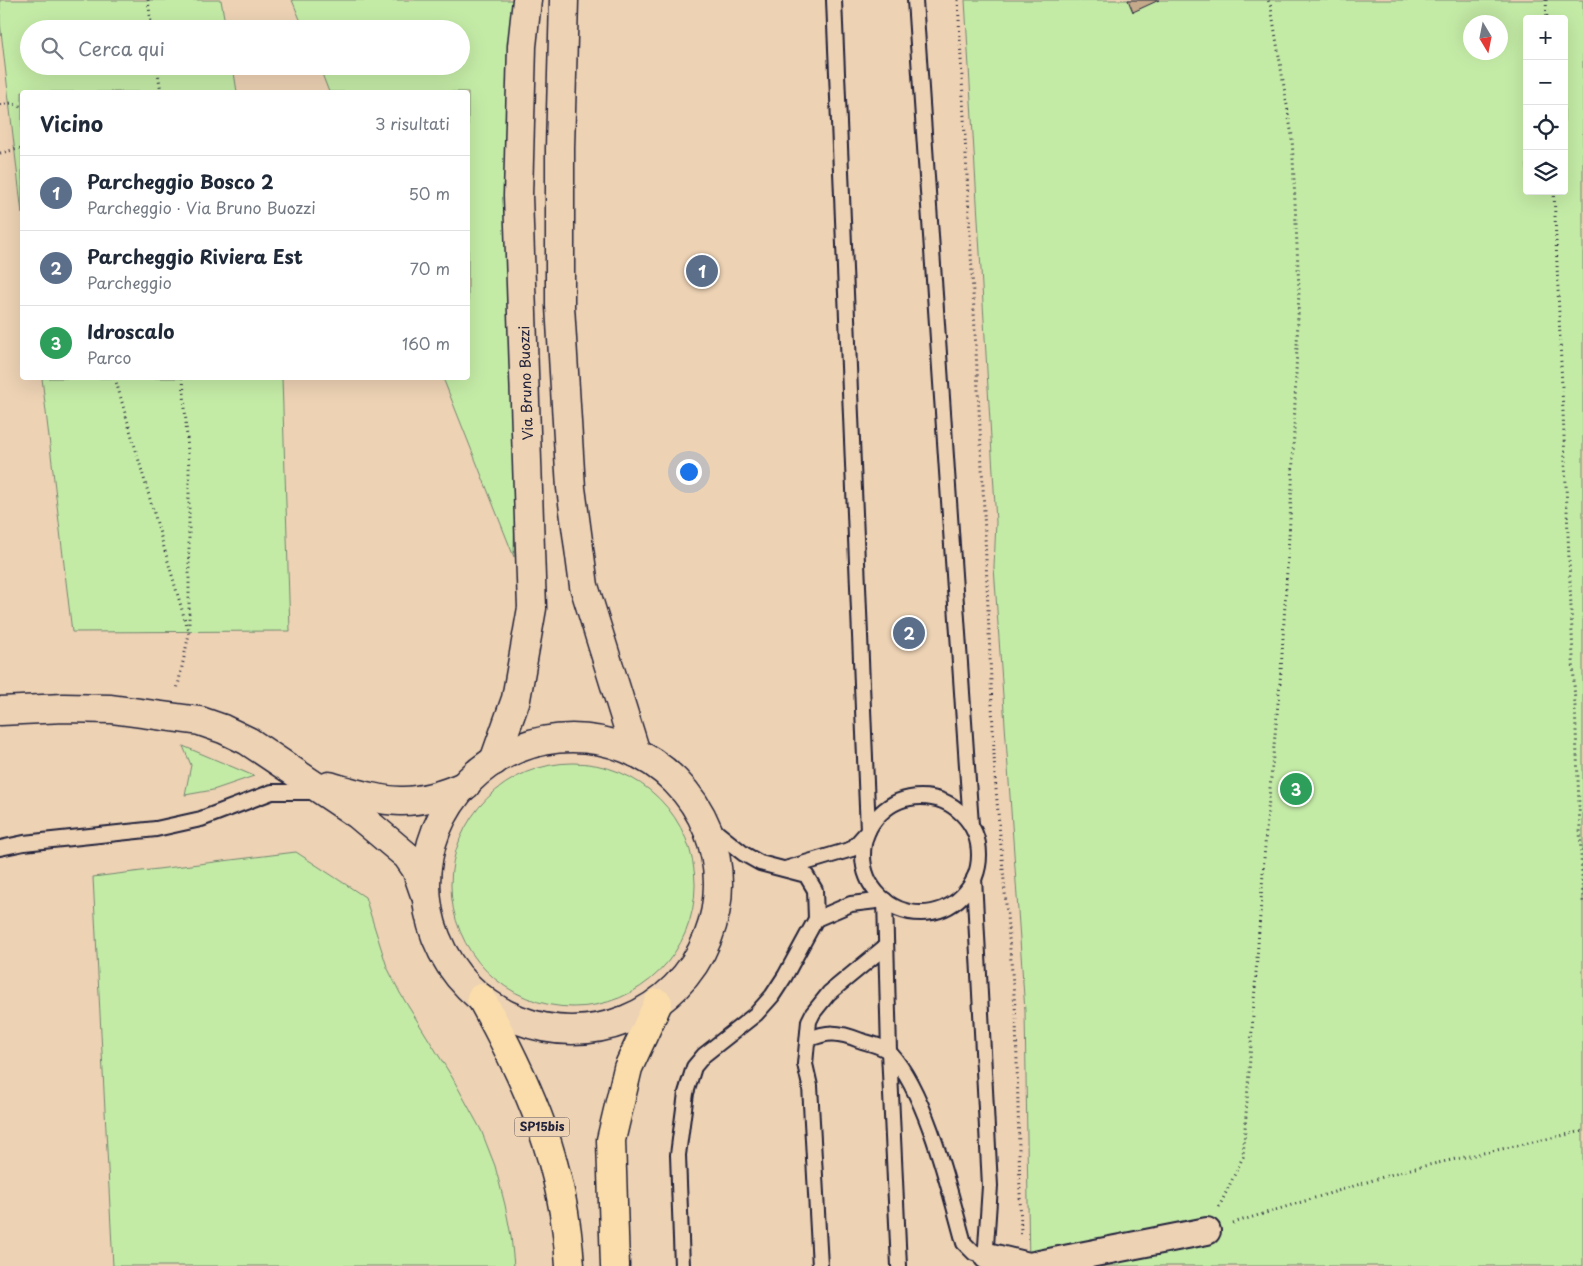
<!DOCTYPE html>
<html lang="it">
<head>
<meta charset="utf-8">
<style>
  body { margin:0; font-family:"Playpen Sans",sans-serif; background:#f6f6f7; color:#1f2937 }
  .controls { position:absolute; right:15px; top:15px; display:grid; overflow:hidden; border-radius:5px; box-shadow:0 5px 20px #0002 }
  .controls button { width:45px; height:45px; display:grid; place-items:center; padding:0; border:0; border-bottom:1px solid #e0e1e3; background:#fff; color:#1f2937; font:25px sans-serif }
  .compass { position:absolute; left:1463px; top:15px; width:45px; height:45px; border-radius:50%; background:#fff; box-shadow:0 5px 20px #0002; rotate:170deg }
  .you { position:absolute; left:688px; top:471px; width:18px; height:18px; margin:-12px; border:4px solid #fff; border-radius:50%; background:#1a73e8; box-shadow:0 0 0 8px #1a73e833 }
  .badge { display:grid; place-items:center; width:32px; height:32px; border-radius:50%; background:#c8321e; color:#fff; font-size:16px; font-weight:700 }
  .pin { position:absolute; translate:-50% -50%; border:2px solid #fff; box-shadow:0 1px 5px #0006 }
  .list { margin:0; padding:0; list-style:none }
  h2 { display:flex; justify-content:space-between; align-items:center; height:65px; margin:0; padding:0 20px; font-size:21px }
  h2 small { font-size:16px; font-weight:400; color:#747a83 }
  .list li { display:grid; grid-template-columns:32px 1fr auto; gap:15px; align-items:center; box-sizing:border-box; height:75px; padding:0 20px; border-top:1px solid #e0e1e3 }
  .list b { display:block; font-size:19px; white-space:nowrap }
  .list p { margin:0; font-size:16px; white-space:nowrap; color:#747a83 }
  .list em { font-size:16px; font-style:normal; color:#747a83 }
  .icon { flex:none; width:28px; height:28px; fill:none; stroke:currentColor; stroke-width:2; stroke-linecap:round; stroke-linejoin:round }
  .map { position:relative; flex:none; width:1583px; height:1266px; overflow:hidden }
  .search { position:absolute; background:#fff; box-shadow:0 5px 20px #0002; left:20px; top:20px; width:450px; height:55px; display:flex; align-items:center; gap:12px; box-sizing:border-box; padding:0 18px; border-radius:28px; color:#747a83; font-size:19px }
  .panel { position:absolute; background:#fff; box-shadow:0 5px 20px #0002; left:20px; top:90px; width:450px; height:290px; border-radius:5px }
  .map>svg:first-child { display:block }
  .green { fill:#c4eba6; stroke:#738670; fill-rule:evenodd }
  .building { fill:#c4a98a; stroke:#22223b }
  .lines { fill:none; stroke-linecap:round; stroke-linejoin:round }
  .lane-casing { stroke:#22223b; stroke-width:18 }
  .street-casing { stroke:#22223b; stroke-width:30 }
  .secondary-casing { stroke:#22223b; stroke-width:31 }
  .highway-casing { stroke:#22223b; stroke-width:31 }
  .path { stroke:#22223b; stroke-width:3; stroke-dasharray:1 4; stroke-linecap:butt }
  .lane { stroke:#edd2b4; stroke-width:14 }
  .street { stroke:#edd2b4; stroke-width:26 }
  .secondary { stroke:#edd2b4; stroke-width:28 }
  .highway { stroke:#faddab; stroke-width:28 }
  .labels { text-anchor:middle; stroke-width:4; stroke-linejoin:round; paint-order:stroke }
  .shield { fill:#edd2b4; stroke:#5f575f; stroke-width:1 }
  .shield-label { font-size:12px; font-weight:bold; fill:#22223b }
  .street-label { font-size:14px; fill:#22223b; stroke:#edd2b4 }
</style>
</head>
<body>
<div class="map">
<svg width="1583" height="1266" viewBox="0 0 1583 1266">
  <rect width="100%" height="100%" fill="#edd2b4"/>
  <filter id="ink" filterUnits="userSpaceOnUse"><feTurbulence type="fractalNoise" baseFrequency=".02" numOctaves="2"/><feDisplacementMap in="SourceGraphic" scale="10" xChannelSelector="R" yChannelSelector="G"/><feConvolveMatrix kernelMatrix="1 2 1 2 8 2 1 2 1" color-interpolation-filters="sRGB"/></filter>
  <g filter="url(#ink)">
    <g class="green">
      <polygon points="0,0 221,0 226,29 29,29 29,66 233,66 237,92 22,92 22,214 0,22"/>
      <polygon points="292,0 520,0 514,557 443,378 468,378 468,92 329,92 319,66 461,66 461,29 304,29"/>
      <path d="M965,0h618v1266h-554l-4,-255 -31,-444 2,-45zM1527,19h37v172h-37zM1470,22h30v30h-30z"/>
      <polygon points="42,378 282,378 290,631 72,632"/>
      <polygon points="183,746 254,776 213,790 185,795 191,765"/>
      <circle cx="573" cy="885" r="122"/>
      <polygon points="296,852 365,897 387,967 400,993 452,1077 481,1130 495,1166 505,1205 511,1236 514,1266 113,1266 93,877"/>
    </g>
    <polygon class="building" points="1128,0 1159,0 1133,12"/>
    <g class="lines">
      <defs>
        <g id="lane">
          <polyline points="915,0 971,825"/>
          <circle cx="921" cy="855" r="58"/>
          <polyline points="0,848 24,843 156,829 201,819 272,792 317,792"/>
          <polyline points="785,869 852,849 868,831 834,0"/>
          <polyline points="974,878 990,1186 985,1261"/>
          <polyline points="816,919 851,904 885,900 889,1051 899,1266"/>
          <path d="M808,1040c19,-9 31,-8 51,0 8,3 25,6 31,13 37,41 59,136 74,190l10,10 13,3"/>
          <polyline points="682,1266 678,1155 686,1093 694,1067 704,1055 756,1014 772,996 785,976 816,919 815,890 806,875 760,863 744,854 705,823"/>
          <polyline points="820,1266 810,1086 805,1064 809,1021 813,1013 829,993 886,946"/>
        </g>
        <polyline id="street" points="987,1256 1029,1266 1207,1231"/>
        <g id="secondary">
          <polyline points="564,0 560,148 560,306 571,488 584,586 636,753"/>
          <polyline points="0,711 64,708 111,709 200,721 223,729 248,741 357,814 407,856 416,869 424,892"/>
          <circle cx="572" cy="884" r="146"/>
          <polyline points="494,761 516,699 532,608 518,196 522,46 527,0"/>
          <path d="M329,786c57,16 81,24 137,-1"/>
        </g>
        <g id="highway">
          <path d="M481,998c49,88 83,166 89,268"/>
          <polyline points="615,1266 611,1140 628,1068 658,1003"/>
        </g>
      </defs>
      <use href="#lane" class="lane-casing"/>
      <use href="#street" class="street-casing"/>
      <use href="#secondary" class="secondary-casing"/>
      <use href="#highway" class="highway-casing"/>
      <g class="path">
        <polyline points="148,0 152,29"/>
        <polyline points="958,0 983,487 995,778 1016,1018 1021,1237"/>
        <polyline points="1546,0 1547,19"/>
        <polyline points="157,66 161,92"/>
        <polyline points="0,105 11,103 22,107"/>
        <polyline points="0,153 22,148"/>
        <polyline points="1554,191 1583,902"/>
        <polyline points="115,378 189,634 177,690"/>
        <polyline points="183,378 189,468 189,628"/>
        <polyline points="1219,1207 1243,1157 1266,831 1281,671 1292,486 1299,290 1292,136 1271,7 1268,0"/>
        <polyline points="1233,1223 1406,1170 1583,1131"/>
      </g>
      <use href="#lane" class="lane"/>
      <use href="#street" class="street"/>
      <use href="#secondary" class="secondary"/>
      <use href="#highway" class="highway"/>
    </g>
  </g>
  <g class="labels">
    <rect class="shield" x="514.5" y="1117.5" width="55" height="19" rx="4"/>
    <g class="shield-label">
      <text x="542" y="1131">SP15bis</text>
    </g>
    <g class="street-label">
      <text transform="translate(526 383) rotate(-92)" y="5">Via Bruno Buozzi</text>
    </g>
  </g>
</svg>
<div class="controls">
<button>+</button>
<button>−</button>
<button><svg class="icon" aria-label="locate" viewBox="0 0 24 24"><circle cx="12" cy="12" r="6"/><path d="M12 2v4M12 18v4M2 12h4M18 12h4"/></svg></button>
<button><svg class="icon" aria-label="layers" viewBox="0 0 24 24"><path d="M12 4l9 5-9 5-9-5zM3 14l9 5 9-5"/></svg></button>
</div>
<svg class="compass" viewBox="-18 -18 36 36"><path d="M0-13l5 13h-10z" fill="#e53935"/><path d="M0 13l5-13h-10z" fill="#747a83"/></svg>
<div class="you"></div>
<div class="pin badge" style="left:702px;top:271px;background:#5c6f8a">1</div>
<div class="pin badge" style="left:909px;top:633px;background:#5c6f8a">2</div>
<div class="pin badge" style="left:1296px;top:789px;background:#2e9e5b">3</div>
<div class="search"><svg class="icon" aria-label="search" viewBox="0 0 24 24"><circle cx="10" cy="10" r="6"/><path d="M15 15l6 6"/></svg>Cerca qui</div>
<section class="panel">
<h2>Vicino<small>3 risultati</small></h2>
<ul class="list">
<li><span class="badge" style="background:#5c6f8a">1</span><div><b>Parcheggio Bosco 2</b><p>Parcheggio · Via Bruno Buozzi</p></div><em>50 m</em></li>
<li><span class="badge" style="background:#5c6f8a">2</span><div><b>Parcheggio Riviera Est</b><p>Parcheggio</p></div><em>70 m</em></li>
<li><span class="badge" style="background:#2e9e5b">3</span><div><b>Idroscalo</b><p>Parco</p></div><em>160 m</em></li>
</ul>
</section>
</div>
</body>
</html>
